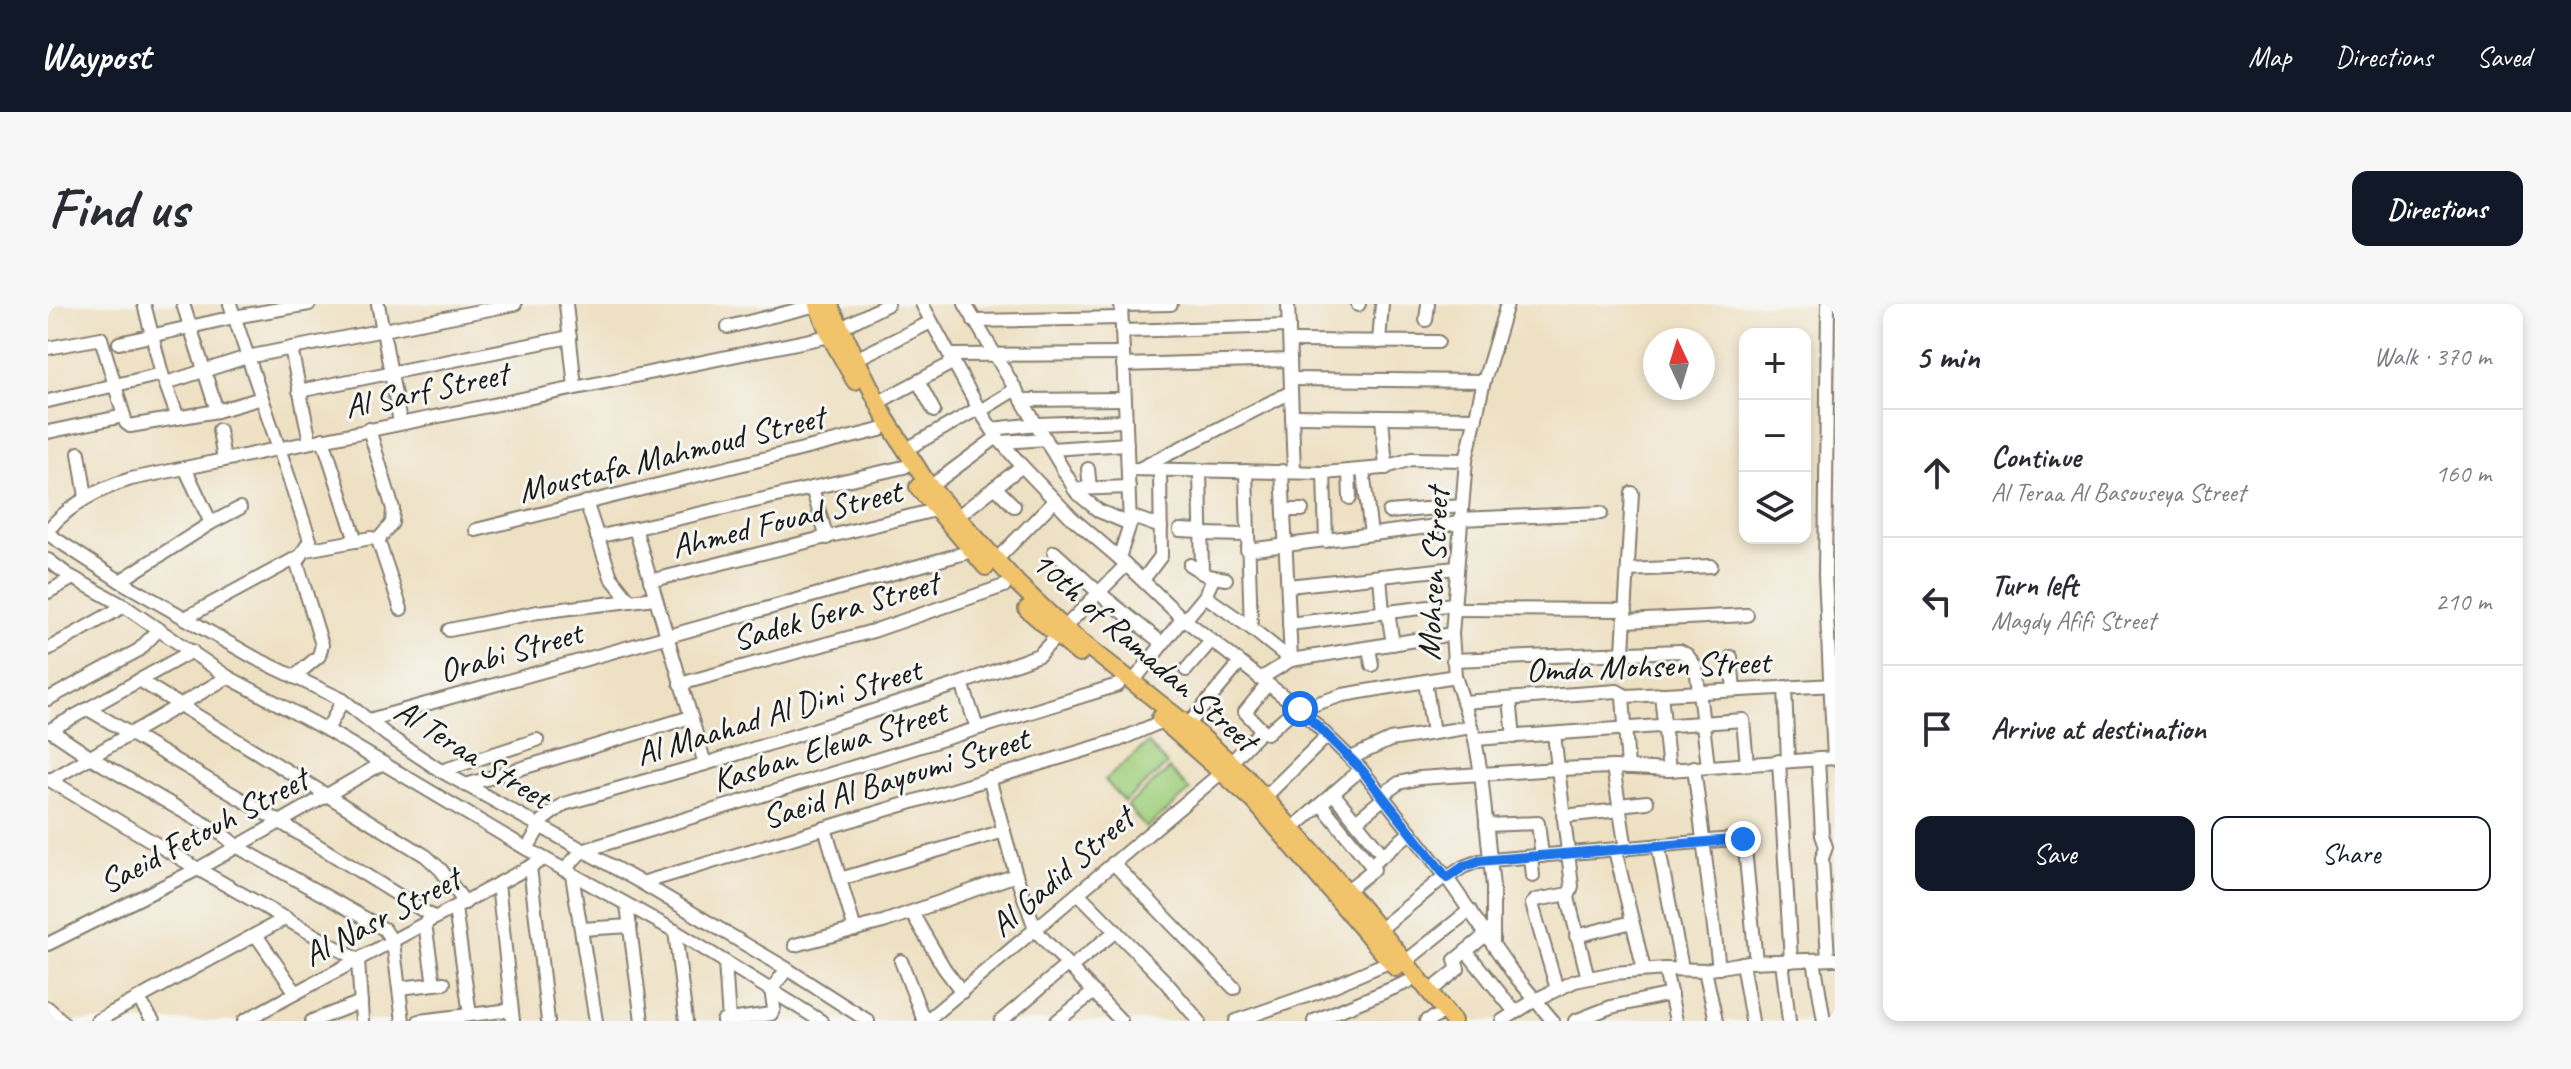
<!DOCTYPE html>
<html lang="en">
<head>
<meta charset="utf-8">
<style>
  body { margin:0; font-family:Caveat,sans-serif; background:#f7f7f7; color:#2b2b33 }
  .controls { position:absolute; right:24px; top:24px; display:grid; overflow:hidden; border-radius:16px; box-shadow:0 4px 12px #0003 }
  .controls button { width:72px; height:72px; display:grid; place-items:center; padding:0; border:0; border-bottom:2px solid #e1e1e2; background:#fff; color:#2b2b33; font:40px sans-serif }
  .compass { position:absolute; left:1595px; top:24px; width:72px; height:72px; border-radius:50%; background:#fff; box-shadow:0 4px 12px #0003; rotate:356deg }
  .stop { position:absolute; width:24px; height:24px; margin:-18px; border:6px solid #1a73e8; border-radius:50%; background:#fff }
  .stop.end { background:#1a73e8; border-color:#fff; box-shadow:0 2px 8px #0008 }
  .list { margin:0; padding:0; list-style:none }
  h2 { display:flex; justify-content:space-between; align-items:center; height:104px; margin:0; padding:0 32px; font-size:34px }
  h2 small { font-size:26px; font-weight:400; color:#7c7c81 }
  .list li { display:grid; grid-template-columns:52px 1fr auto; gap:24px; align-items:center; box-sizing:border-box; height:128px; padding:0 32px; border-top:2px solid #e1e1e2 }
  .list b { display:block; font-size:30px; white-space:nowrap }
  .list p { margin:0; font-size:26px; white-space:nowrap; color:#7c7c81 }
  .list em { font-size:26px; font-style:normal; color:#7c7c81 }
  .actions { display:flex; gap:16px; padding:24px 32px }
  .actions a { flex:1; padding:18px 0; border:2px solid #111827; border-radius:16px; text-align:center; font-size:28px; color:#111827 }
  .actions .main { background:#111827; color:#fff }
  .icon { flex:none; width:44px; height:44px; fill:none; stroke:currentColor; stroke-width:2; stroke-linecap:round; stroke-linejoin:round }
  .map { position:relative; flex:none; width:1787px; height:717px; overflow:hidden; border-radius:16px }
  header { display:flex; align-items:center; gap:48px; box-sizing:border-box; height:112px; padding:0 40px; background:#111827; color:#fff }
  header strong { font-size:38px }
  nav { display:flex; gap:44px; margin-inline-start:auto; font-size:28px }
  .intro { display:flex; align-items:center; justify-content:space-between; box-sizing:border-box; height:192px; padding:0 48px }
  h1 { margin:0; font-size:56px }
  .button { padding:20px 36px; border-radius:16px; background:#111827; color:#fff; font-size:28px; font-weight:700 }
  main { display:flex; gap:48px; padding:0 48px }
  aside { flex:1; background:#fff; border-radius:16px; box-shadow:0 4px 12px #0003 }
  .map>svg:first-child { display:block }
  .green { fill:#a1d07f; stroke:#5e764e; stroke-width:2 }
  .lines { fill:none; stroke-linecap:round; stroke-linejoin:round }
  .minor-casing { stroke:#857e6f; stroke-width:16 }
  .major-casing { stroke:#857e6f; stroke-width:20 }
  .minor { stroke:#fff; stroke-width:12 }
  .major { stroke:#f1c36a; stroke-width:16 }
  .route { stroke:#1a73e8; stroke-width:10 }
  .labels { text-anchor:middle; stroke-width:6; stroke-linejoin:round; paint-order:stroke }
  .street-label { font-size:34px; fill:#1c1c1c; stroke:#f6f6f2 }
</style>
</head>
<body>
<header>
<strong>Waypost</strong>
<nav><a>Map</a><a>Directions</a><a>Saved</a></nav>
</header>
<div class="intro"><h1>Find us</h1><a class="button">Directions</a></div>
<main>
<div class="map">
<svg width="1787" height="717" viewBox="0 0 1787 717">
  <rect width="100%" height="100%" fill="#f6f6f2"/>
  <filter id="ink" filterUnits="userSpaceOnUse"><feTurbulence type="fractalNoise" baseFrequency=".0125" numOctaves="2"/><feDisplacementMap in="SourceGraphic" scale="16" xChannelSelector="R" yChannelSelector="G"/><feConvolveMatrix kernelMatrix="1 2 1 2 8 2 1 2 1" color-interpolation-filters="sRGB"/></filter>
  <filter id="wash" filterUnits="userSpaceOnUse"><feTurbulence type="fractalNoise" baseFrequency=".006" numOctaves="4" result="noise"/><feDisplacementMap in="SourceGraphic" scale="32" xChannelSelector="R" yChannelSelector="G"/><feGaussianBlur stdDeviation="1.8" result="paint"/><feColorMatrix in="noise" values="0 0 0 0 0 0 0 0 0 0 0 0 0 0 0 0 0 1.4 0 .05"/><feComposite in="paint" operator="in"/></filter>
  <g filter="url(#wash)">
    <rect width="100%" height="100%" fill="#eee0c2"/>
    <g class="green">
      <polygon points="1100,439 1119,461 1076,498 1057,476"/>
      <polygon points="1122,465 1142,487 1098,524 1079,502"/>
    </g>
  </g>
  <g filter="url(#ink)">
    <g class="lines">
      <defs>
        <g id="minor">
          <polyline points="96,0 114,70 130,114"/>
          <polyline points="135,0 169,107"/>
          <polyline points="182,0 262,236 249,259 274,341 271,352 246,373"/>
          <polyline points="330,0 352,118"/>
          <polyline points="518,0 527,83"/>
          <polyline points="874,0 932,107 949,133 974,162 1023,213 1071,254 1132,312 1252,405 1313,465 1399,574 1464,668 1505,717"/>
          <polyline points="917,0 1029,189 1051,207 1082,220"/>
          <polyline points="1240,0 1246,168"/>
          <polyline points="1780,0 1777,271 1786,454"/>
          <polyline points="1073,1 1123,0"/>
          <polyline points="1310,1 1311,0"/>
          <polyline points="1378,16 1380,0"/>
          <polyline points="926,17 1073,14"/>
          <polyline points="680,23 769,1"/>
          <polyline points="793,24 840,0"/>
          <polyline points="1074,27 1241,22"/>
          <polyline points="1242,37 1390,38"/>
          <polyline points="1331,38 1334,0"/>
          <polyline points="71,39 186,13 261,0"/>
          <polyline points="0,44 53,34 78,119 82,122 169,107 214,94"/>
          <polyline points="243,44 262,138"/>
          <polyline points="902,51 1075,50"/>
          <polyline points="804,57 883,18"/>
          <polyline points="1075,61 1242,56"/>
          <polyline points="1243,75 1436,77"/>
          <polyline points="870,77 886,107"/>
          <polyline points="118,79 199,53 467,0"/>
          <polyline points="251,87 522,33"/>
          <polyline points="975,96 1077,95"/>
          <polyline points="0,97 114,70"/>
          <polyline points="829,99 906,58"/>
          <polyline points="932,107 968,85"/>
          <polyline points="1244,112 1428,114"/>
          <polyline points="1334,113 1338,164"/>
          <polyline points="321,125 345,205 344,219 330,236"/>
          <polyline points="944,125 989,120 1078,117"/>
          <polyline points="171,126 176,156"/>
          <polyline points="0,128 76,112"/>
          <polyline points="275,135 308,237"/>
          <polyline points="954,138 998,135"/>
          <polyline points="1003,145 1079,140"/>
          <polyline points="857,146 931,104"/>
          <polyline points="31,149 38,193"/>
          <polyline points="137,164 163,219"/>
          <polyline points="1093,164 1243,88"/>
          <polyline points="1040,165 1042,184"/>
          <polyline points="1080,165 1276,169 1335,164 1363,155 1418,156"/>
          <polyline points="1152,166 1154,269"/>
          <polyline points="1198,167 1203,324"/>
          <polyline points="1315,167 1323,230"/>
          <polyline points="1301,168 1302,194"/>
          <polyline points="1276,169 1278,237"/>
          <polyline points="883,182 949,133"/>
          <polyline points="947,183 966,202"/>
          <polyline points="764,184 779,234"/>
          <polyline points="1026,185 1081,183"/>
          <polyline points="538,198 563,273 582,297"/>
          <polyline points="1236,206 1254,206"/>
          <polyline points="1341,208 1414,202"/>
          <polyline points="1082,212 1113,223"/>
          <polyline points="909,213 974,162"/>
          <polyline points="1412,215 1553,209"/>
          <polyline points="587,224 657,460"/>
          <path d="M0,226c22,-26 50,-41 83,-51l699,-143"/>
          <polyline points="428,226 832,126"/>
          <polyline points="1132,226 1153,227"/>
          <polyline points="0,230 72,277 207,354 295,396 339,431 393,467 594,579 739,665 820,717"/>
          <polyline points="1153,230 1199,231"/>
          <polyline points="549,233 856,163"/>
          <polyline points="258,246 323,234 330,236 353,305"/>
          <polyline points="1199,246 1412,219"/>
          <polyline points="1006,248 1050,288 1115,340"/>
          <polyline points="1071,254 1082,220 1073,0"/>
          <polyline points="0,256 20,271 76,302 180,373 279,426 479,545 627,627 773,717"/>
          <polyline points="947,257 1006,197"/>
          <polyline points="1142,261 1160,272 1178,275"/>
          <polyline points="1580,266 1663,262"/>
          <polyline points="1332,273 1335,308"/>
          <polyline points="1095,276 1113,252 1112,165"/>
          <polyline points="72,277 163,219 192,204"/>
          <polyline points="602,277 887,206"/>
          <polyline points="1240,282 1408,264"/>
          <polyline points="0,288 25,274"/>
          <polyline points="1157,292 1203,324 1243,356 1234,167"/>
          <polyline points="1406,305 1578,306"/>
          <polyline points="1340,308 1345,340"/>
          <polyline points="137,314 252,252"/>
          <polyline points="1137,316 1157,292 1166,273"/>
          <polyline points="1577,317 1699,311"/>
          <polyline points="1241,320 1406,300"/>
          <polyline points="1016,324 1078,261"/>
          <polyline points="401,326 490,308 607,294"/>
          <polyline points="1321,344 1324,361"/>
          <polyline points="0,345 76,302"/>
          <polyline points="1575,348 1584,189"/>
          <polyline points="1683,353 1686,386"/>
          <polyline points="1405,356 1632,347 1639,351 1648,363 1660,462"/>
          <polyline points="1138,366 1163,337"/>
          <polyline points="1212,375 1243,356 1404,330"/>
          <polyline points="91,376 378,552 393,566 417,599"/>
          <polyline points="1377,377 1385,429"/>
          <polyline points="914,379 929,424"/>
          <polyline points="1084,379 1135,314"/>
          <polyline points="632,380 825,327 956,282"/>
          <polyline points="1737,383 1740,457"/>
          <polyline points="1613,390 1621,466"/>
          <polyline points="1575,392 1580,464"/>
          <polyline points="0,395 91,346 111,325"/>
          <polyline points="1462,395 1466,433"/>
          <polyline points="1415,398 1569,387 1578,392 1787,381"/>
          <polyline points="40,405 232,518 387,614"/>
          <polyline points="1252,405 1295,391 1407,372"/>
          <polyline points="321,416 924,247"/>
          <polyline points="1139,422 1192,359"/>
          <polyline points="2,426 42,453 174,530 190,543 336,625 345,638 355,717"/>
          <polyline points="279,426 295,396"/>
          <polyline points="1214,426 1197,408 1219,381"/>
          <polyline points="0,427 144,347"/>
          <polyline points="1506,430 1524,582 1520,594 1540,674"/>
          <polyline points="1427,435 1695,416 1699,460"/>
          <polyline points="1303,454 1342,436 1423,423"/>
          <polyline points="1770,455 1774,531 1778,543 1774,554 1780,655"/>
          <polyline points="1731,457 1743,657"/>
          <polyline points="1565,463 1578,545"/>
          <polyline points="1646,463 1671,664"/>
          <polyline points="393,467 489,436"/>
          <polyline points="941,474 968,571 988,627 1073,717"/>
          <polyline points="0,475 150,565 310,656 314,717"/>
          <polyline points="3,476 180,373"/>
          <polyline points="418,481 643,413"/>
          <polyline points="1285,489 1335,551"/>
          <polyline points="1334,491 1351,479 1371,474 1510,465 1565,463 1621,466 1787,454"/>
          <polyline points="1217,493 1279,432"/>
          <polyline points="1273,500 1326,565 1298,587"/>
          <polyline points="1571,501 1599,498"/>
          <polyline points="1515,512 1572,506"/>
          <polyline points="1308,517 1336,494"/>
          <polyline points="1438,521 1490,519 1494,552"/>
          <polyline points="777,524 807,626"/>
          <polyline points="1244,525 1313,465"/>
          <polyline points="1610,541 1634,664"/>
          <polyline points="479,545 496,515 516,500 657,460 914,379 991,351 1008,333"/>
          <polyline points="1567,546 1596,666"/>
          <polyline points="1483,553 1485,572"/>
          <polyline points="1329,556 1363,528"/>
          <polyline points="1065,559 1186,684"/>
          <polyline points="482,563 500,717"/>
          <polyline points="516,566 534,547 1070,381"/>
          <polyline points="524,571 548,717"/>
          <polyline points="1399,574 1415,563 1431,557 1696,534 1708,658"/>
          <polyline points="792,575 956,527"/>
          <polyline points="594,579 1071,436 1115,417"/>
          <polyline points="450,580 465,717"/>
          <polyline points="1031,590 1116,676 1151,717"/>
          <polyline points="579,601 594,717"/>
          <polyline points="407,604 422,711"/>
          <polyline points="864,609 896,664 914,688"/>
          <polyline points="377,620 386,680"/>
          <polyline points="534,625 582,622"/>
          <polyline points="1331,626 1397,572"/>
          <polyline points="627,627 638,717"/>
          <polyline points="208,631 248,689"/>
          <polyline points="1528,632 1584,618"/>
          <polyline points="1445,639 1445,583 1433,470 1427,435 1407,372 1404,330 1418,156 1436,77 1459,0"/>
          <polyline points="0,640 150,565 335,459"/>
          <polyline points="747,641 835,618 968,571"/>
          <polyline points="1418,647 1467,708"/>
          <polyline points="1766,656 1776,717"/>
          <polyline points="853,657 876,717"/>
          <polyline points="1734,657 1741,717"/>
          <polyline points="677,658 681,717"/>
          <polyline points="1357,658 1422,606"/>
          <polyline points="1694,659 1704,717"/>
          <polyline points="1022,664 1068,627"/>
          <polyline points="1617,665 1628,717"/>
          <polyline points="1657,666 1668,717"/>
          <polyline points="351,684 396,679"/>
          <polyline points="1509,685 1484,600 1488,596 1520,590"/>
          <polyline points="1381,688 1410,665 1407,656 1439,630"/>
          <polyline points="90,694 105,717"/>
          <polyline points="0,704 14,717"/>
          <polyline points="49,717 238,614"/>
          <polyline points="196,717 496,555"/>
          <polyline points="264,717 313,698"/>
          <polyline points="371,717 463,706"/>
          <polyline points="675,717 723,710 726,704 723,686 739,665"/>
          <polyline points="878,717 1174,468 1213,427 1219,429 1249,403"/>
          <polyline points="953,717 1019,661"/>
          <polyline points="1009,717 1046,688"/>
          <polyline points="1188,717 1273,687 1343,657"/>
          <polyline points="1266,717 1360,678"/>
          <polyline points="1378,717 1388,713"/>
          <polyline points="1454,717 1487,696 1527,677 1566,669 1617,665 1657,666 1700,658 1787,655"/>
          <polyline points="1527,717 1563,703 1623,690"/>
        </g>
        <g id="major">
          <polyline points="769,0 782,32 807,77"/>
          <polyline points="781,0 838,115 879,179 900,203 969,279 1016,324 1147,427 1198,473 1312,602 1405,717"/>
          <polyline points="870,183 938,263"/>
          <polyline points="979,305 1031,350"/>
          <polyline points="1112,414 1206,497 1348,664"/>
        </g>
      </defs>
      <use href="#minor" class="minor-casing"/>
      <use href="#major" class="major-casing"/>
      <use href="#minor" class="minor"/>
      <use href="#major" class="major"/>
    </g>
  </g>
  <g class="lines" filter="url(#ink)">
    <polyline class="route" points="1252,405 1313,465 1399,574 1415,563 1431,557 1695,535"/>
  </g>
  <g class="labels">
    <g class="street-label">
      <text transform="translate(378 85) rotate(-12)" y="12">Al Sarf Street</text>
      <text transform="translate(623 149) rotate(-14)" y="12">Moustafa Mahmoud Street</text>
      <text transform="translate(738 214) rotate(-14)" y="12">Ahmed Fouad Street</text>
      <text transform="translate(1384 270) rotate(-87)" y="12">Mohsen Street</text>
      <text transform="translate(787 306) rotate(-16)" y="12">Sadek Gera Street</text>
      <text transform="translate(1097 346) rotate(41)" y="12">10th of Ramadan Street</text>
      <text transform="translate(462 347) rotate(-16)" y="12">Orabi Street</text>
      <text transform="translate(1600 361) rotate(-2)" y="12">Omda Mohsen Street</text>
      <text transform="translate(730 407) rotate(-17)" y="12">Al Maahad Al Dini Street</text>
      <text transform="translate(781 441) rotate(-17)" y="12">Kasban Elewa Street</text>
      <text transform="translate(425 449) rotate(32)" y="12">Al Teraa Street</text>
      <text transform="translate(847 473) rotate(-17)" y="12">Saeid Al Bayoumi Street</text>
      <text transform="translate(155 526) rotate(-28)" y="12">Saeid Fetouh Street</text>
      <text transform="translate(1013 567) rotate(-41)" y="12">Al Gadid Street</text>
      <text transform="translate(333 612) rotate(-28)" y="12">Al Nasr Street</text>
    </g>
  </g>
</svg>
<div class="controls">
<button>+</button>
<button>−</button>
<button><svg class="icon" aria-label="layers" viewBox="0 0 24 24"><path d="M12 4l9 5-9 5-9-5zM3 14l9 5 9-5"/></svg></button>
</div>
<svg class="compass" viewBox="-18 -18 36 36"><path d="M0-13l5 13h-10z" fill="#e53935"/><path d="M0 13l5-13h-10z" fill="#7c7c81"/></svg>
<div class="stop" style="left:1252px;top:405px"></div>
<div class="stop end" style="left:1695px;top:535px"></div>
</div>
<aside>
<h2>5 min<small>Walk · 370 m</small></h2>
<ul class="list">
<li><svg class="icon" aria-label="ahead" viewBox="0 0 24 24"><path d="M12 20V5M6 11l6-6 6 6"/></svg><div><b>Continue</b><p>Al Teraa Al Basouseya Street</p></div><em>160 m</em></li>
<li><svg class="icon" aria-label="left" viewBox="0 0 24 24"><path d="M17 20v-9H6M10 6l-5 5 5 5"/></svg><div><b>Turn left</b><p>Magdy Afifi Street</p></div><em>210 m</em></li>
<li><svg class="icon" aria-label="arrive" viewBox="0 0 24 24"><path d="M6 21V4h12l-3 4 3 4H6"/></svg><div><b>Arrive at destination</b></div></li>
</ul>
<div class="actions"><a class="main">Save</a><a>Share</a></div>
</aside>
</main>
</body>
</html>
